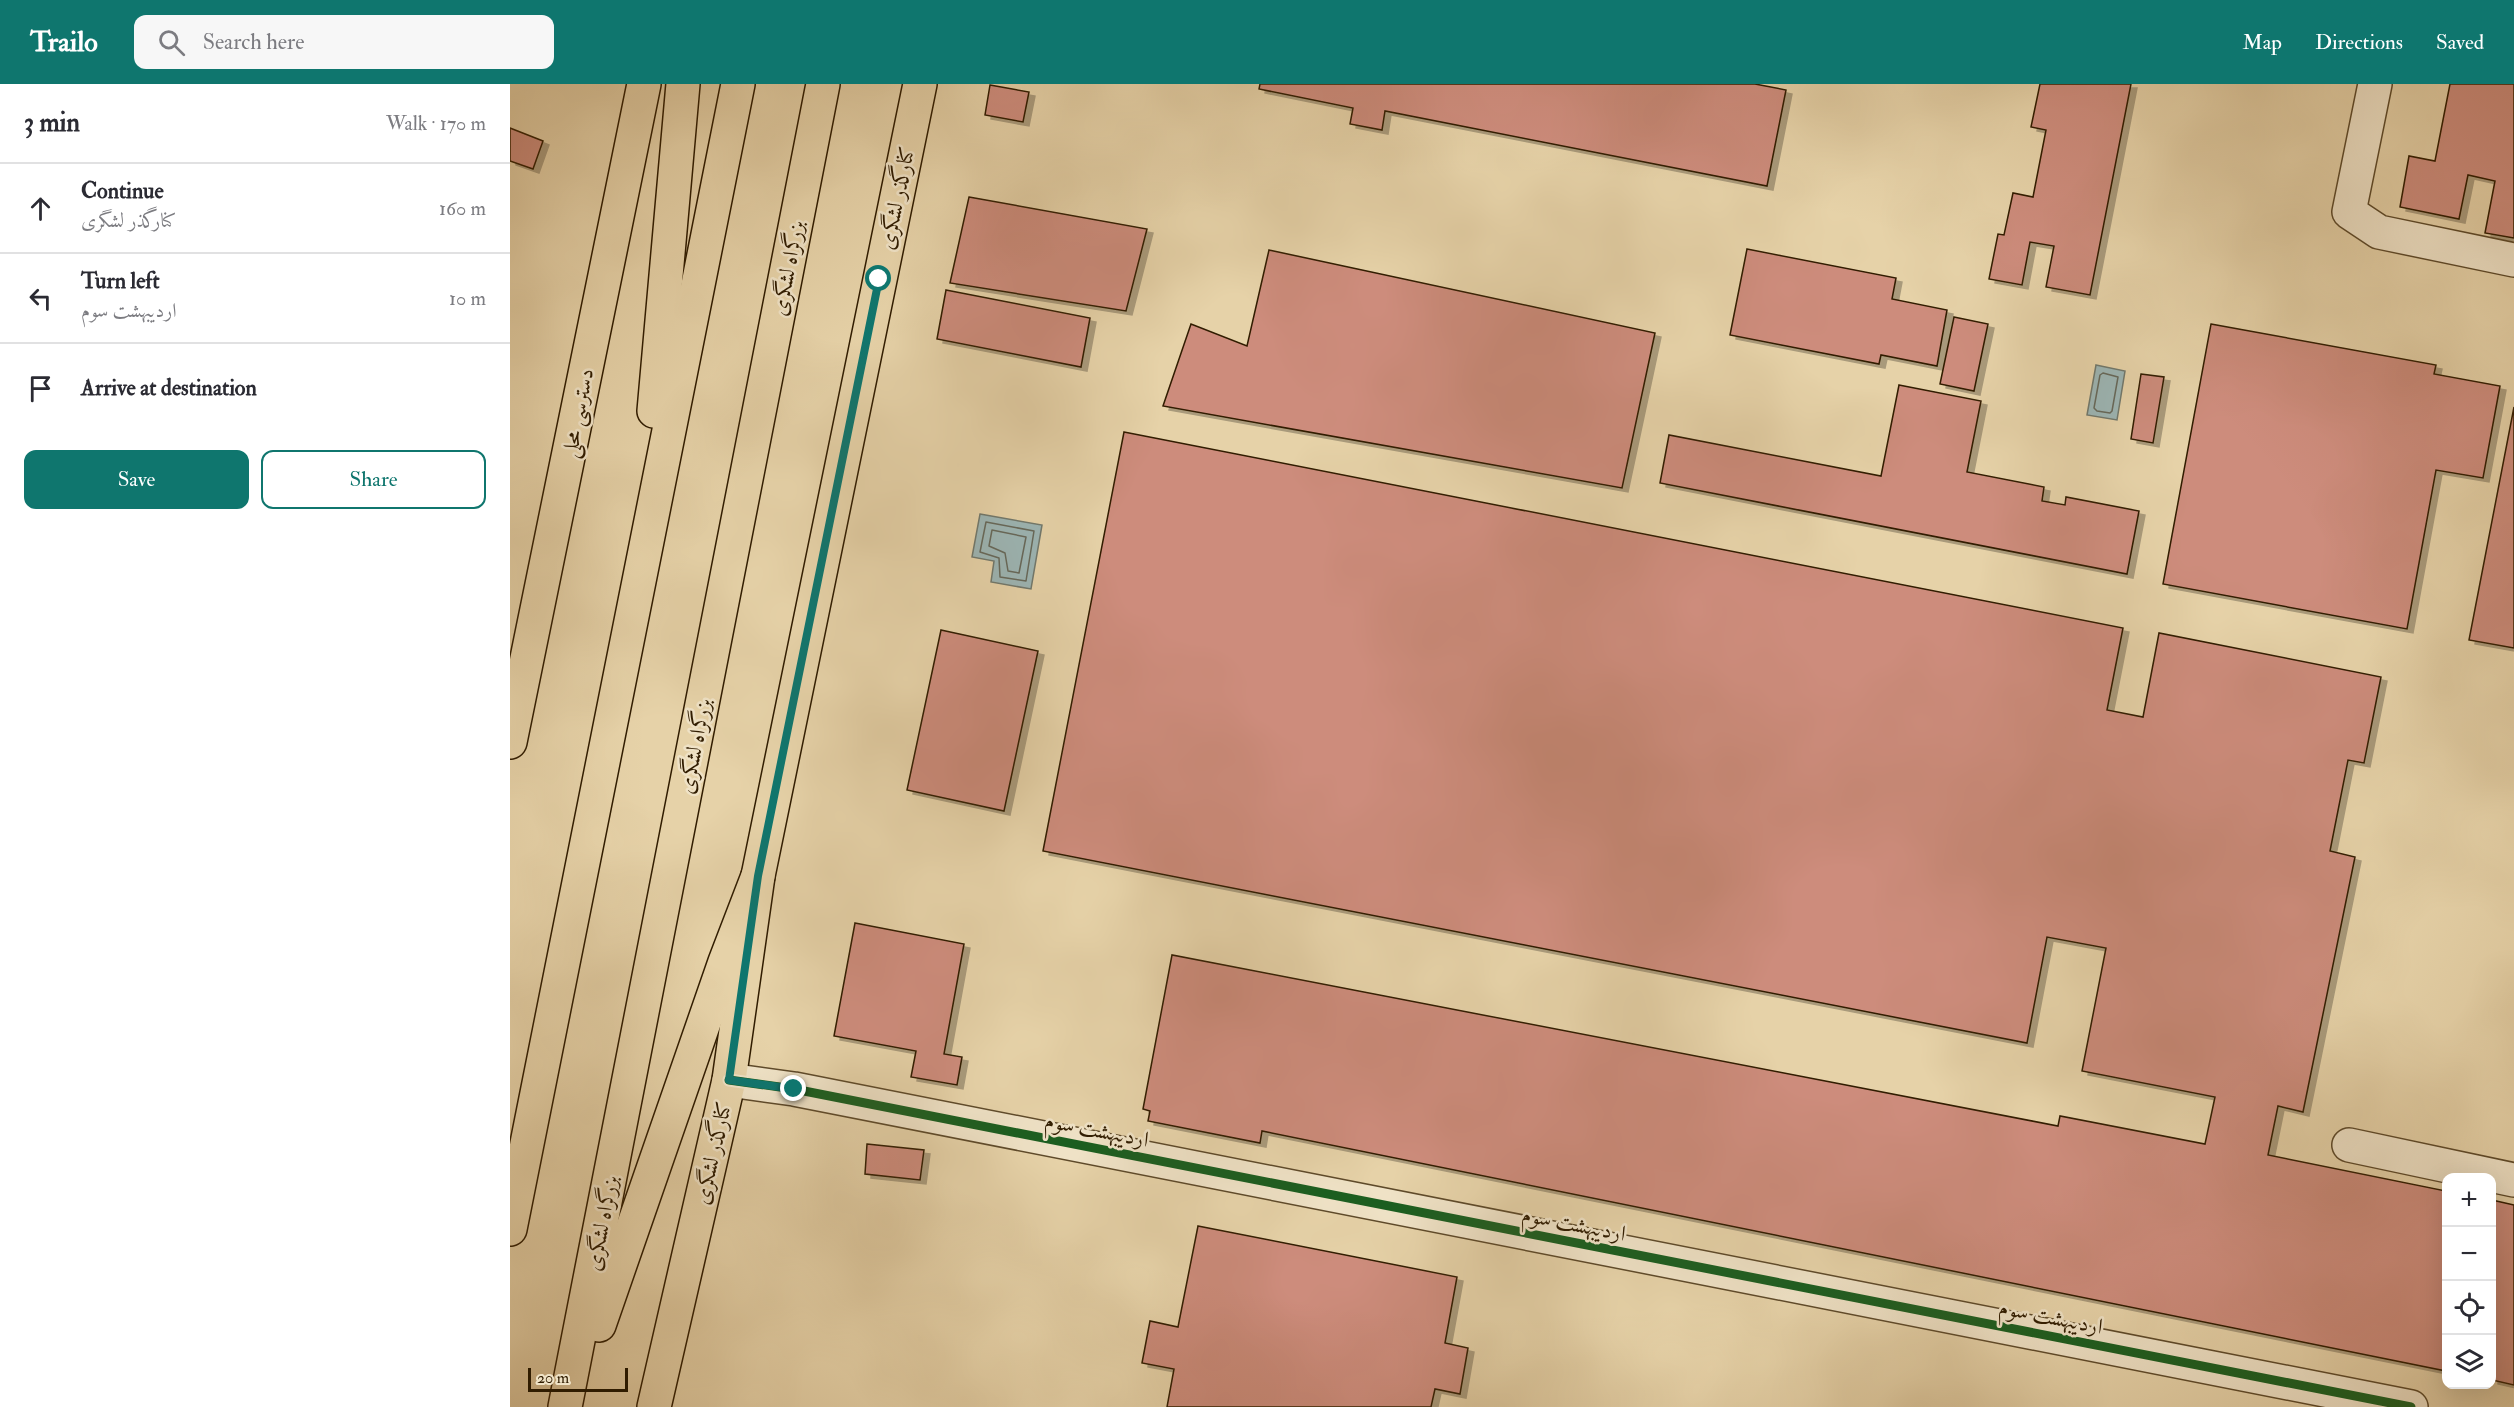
<!DOCTYPE html>
<html lang="en">
<head>
<meta charset="utf-8">
<style>
  body { margin:0; font-family:"IM FELL Double Pica",Amiri,serif; background:#f7f7f7; color:#2b2b33 }
  .controls { position:absolute; right:18px; bottom:18px; display:grid; overflow:hidden; border-radius:12px; box-shadow:0 6px 24px #0002 }
  .controls button { width:54px; height:54px; display:grid; place-items:center; padding:0; border:0; border-bottom:2px solid #e1e1e2; background:#fff; color:#2b2b33; font:30px sans-serif }
  .scale { position:absolute; left:18px; bottom:15px; width:100px; box-sizing:border-box; padding-left:6px; border:3px solid #301c00; border-top:0; font-size:16px; line-height:21px; white-space:nowrap; color:#301c00; -webkit-text-stroke:4px #efe2c6; paint-order:stroke }
  .stop { position:absolute; width:18px; height:18px; margin:-14px; border:4px solid #0f766e; border-radius:50%; background:#fff }
  .stop.end { background:#0f766e; border-color:#fff; box-shadow:0 2px 6px #0008 }
  .list { margin:0; padding:0; list-style:none }
  h2 { display:flex; justify-content:space-between; align-items:center; height:78px; margin:0; padding:0 24px; font-size:26px }
  h2 small { font-size:20px; font-weight:400; color:#7c7c81 }
  .list li { display:grid; grid-template-columns:39px 1fr auto; gap:18px; align-items:center; box-sizing:border-box; height:90px; padding:0 24px; border-top:2px solid #e1e1e2 }
  .list b { display:block; font-size:22px; white-space:nowrap }
  .list p { margin:0; font-size:20px; white-space:nowrap; color:#7c7c81 }
  .list em { font-size:20px; font-style:normal; color:#7c7c81 }
  .actions { display:flex; gap:12px; padding:18px 24px }
  .actions a { flex:1; padding:14px 0; border:2px solid #0f766e; border-radius:12px; text-align:center; font-size:21px; color:#0f766e }
  .actions .main { background:#0f766e; color:#fff }
  .icon { flex:none; width:33px; height:33px; fill:none; stroke:currentColor; stroke-width:2; stroke-linecap:round; stroke-linejoin:round }
  .map { position:relative; flex:none; width:2004px; height:1323px; overflow:hidden }
  header { display:flex; align-items:center; gap:36px; box-sizing:border-box; height:84px; padding:0 30px; background:#0f766e; color:#fff }
  header strong { font-size:28px }
  nav { display:flex; gap:33px; margin-inline-start:auto; font-size:21px }
  .search { width:420px; height:54px; background:#f7f7f7; display:flex; align-items:center; gap:15px; box-sizing:border-box; padding:0 21px; border-radius:12px; color:#7c7c81; font-size:22px }
  main { display:flex }
  aside { flex:1; background:#fff }
  .map>svg:first-child { display:block }
  .water { fill:#9cb5b4; stroke:#71786c; stroke-width:1.5 }
  .lines { fill:none; stroke-linecap:round; stroke-linejoin:round }
  .shore { stroke:#66685a; stroke-width:1.5 }
  .building { fill:#cd8c7c; stroke:#301c00; stroke-width:1.5; filter:url(#shadow) }
  .minor-casing { stroke:#5e4a2a; stroke-width:36 }
  .major-casing { stroke:#301c00; stroke-width:36 }
  .highway-casing { stroke:#301c00; stroke-width:36 }
  .minor { stroke:#efe2c6; stroke-width:33 }
  .major { stroke:#e6d2a8; stroke-width:33 }
  .highway { stroke:#e6d2a8; stroke-width:33 }
  .cycleway-casing { stroke:#efe2c6; stroke-width:13 }
  .cycleway { stroke:#1b5e20; stroke-width:9 }
  .route { stroke:#0f766e; stroke-width:8 }
  .labels { text-anchor:middle; stroke-width:5; stroke-linejoin:round; paint-order:stroke }
  .street-label { font-size:22px; fill:#301c00; stroke:#efe2c6 }
</style>
</head>
<body>
<header>
<strong>Trailo</strong>
<div class="search"><svg class="icon" aria-label="search" viewBox="0 0 24 24"><circle cx="10" cy="10" r="6"/><path d="M15 15l6 6"/></svg>Search here</div>
<nav><a>Map</a><a>Directions</a><a>Saved</a></nav>
</header>
<main>
<aside>
<h2>3 min<small>Walk · 170 m</small></h2>
<ul class="list">
<li><svg class="icon" aria-label="ahead" viewBox="0 0 24 24"><path d="M12 20V5M6 11l6-6 6 6"/></svg><div><b>Continue</b><p>کنارگذر لشگری</p></div><em>160 m</em></li>
<li><svg class="icon" aria-label="left" viewBox="0 0 24 24"><path d="M17 20v-9H6M10 6l-5 5 5 5"/></svg><div><b>Turn left</b><p>اردیبهشت سوم</p></div><em>10 m</em></li>
<li><svg class="icon" aria-label="arrive" viewBox="0 0 24 24"><path d="M6 21V4h12l-3 4 3 4H6"/></svg><div><b>Arrive at destination</b></div></li>
</ul>
<div class="actions"><a class="main">Save</a><a>Share</a></div>
</aside>
<div class="map">
<svg width="2004" height="1323" viewBox="0 0 2004 1323">
  <defs>
    <filter id="shadow"><feDropShadow dx="6" dy="4" stdDeviation="0" flood-color="#0004"/></filter>
  </defs>
  <rect width="100%" height="100%" fill="#e6d2a8"/>
  <filter id="stains"><feTurbulence type="fractalNoise" baseFrequency=".00333" numOctaves="4"/><feColorMatrix values="0 0 0 0 .2 0 0 0 0 .09 0 0 0 0 .02 0 0 0 .5 -.17"/></filter>
  <radialGradient id="worn" r=".72"><stop offset=".6" stop-color="#630" stop-opacity="0"/><stop offset="1" stop-color="#630" stop-opacity=".3"/></radialGradient>
  <g class="water">
    <polygon points="1586,281 1615,287 1607,336 1577,331"/>
    <polygon points="470,430 532,441 521,505 481,498 484,477 462,473"/>
  </g>
  <g class="lines">
    <g class="shore">
      <polygon points="1593,289 1608,293 1602,327 1600,329 1587,327 1584,324 1590,291"/>
      <polygon points="476,438 524,447 516,497 490,493 489,474 470,468"/>
      <polygon points="482,446 516,453 509,489 498,487 495,469 479,462"/>
    </g>
  </g>
  <g class="building">
    <polygon points="750,0 1245,0 1276,6 1257,102 875,27 872,46 840,40 843,24 749,5"/>
    <polygon points="1530,0 1621,0 1580,211 1536,203 1544,162 1520,158 1512,201 1479,195 1488,150 1494,151 1503,109 1523,113 1536,46 1521,43"/>
    <polygon points="1940,0 2004,0 2004,154 1975,149 1985,97 1958,91 1949,135 1890,123 1899,72 1925,77"/>
    <polygon points="480,1 519,8 513,38 475,31"/>
    <polygon points="0,44 33,57 23,85 0,77"/>
    <polygon points="459,113 637,145 616,227 440,199"/>
    <polygon points="1237,165 1386,194 1382,215 1437,226 1427,282 1371,271 1369,280 1220,251"/>
    <polygon points="759,166 1145,249 1112,404 653,322 681,240 737,262"/>
    <polygon points="436,206 580,234 571,283 427,255"/>
    <polygon points="1444,233 1478,240 1464,307 1430,300"/>
    <polygon points="1701,240 1926,281 1924,290 1990,302 1973,394 1926,386 1897,545 1653,500"/>
    <polygon points="1631,290 1654,293 1643,359 1621,355"/>
    <polygon points="1389,301 1471,317 1457,388 1534,403 1532,417 1555,421 1556,413 1629,427 1617,490 1150,399 1159,351 1371,392"/>
    <polygon points="2004,323 2004,564 1959,556"/>
    <polygon points="614,348 1613,544 1597,626 1633,633 1649,549 1871,593 1854,679 1838,676 1820,767 1845,773 1793,1028 1768,1022 1758,1071 1936,1107 1936,1287 752,1047 750,1059 638,1037 640,1027 633,1025 662,871 1548,1042 1550,1032 1695,1060 1705,1013 1572,987 1596,864 1537,853 1517,959 533,767"/>
    <polygon points="431,546 528,567 494,727 397,706"/>
    <polygon points="345,839 454,860 434,970 452,973 447,1001 401,993 406,967 324,952"/>
    <polygon points="357,1060 414,1066 410,1096 355,1090"/>
    <polygon points="1982,1116 2004,1121 2004,1301 1982,1296"/>
    <polygon points="688,1142 947,1193 935,1259 958,1264 950,1310 925,1305 921,1323 657,1323 664,1285 632,1279 640,1237 668,1243"/>
  </g>
  <g class="lines">
    <defs>
      <g id="minor">
        <polyline points="1865,0 1839,128 1869,148 2004,176"/>
        <polyline points="219,996 284,1005 1901,1323"/>
        <polyline points="1839,1061 2004,1096"/>
      </g>
      <g id="major">
        <polyline points="0,658 134,0"/>
        <polyline points="144,1323 219,996 248,792 410,0"/>
      </g>
      <g id="highway">
        <polyline points="144,327 173,0"/>
        <polyline points="0,1145 228,0"/>
        <polyline points="89,1241 215,878 248,792"/>
        <polyline points="55,1323 313,0"/>
      </g>
    </defs>
    <use href="#minor" class="minor-casing"/>
    <use href="#major" class="major-casing"/>
    <use href="#highway" class="highway-casing"/>
    <use href="#minor" class="minor"/>
    <use href="#major" class="major"/>
    <use href="#highway" class="highway"/>
    <defs>
      <polyline id="cycleway" points="219,996 284,1005 1901,1323"/>
    </defs>
    <use href="#cycleway" class="cycleway-casing"/>
    <use href="#cycleway" class="cycleway"/>
  </g>
  <g class="lines">
    <polyline class="route" points="284,1005 219,996 248,792 369,195"/>
  </g>
  <g class="labels">
    <g class="street-label">
      <text transform="translate(386 114) rotate(-78)" y="8">کنارگذر لشگری</text>
      <text transform="translate(277 184) rotate(-79)" y="8">بزرگراه لشگری</text>
      <text transform="translate(67 329) rotate(-79)" y="8">دسترسی محلی</text>
      <text transform="translate(184 662) rotate(-79)" y="8">بزرگراه لشگری</text>
      <text transform="translate(587 1045) rotate(11)" y="8">اردیبهشت سوم</text>
      <text transform="translate(202 1069) rotate(-77)" y="8">کنارگذر لشگری</text>
      <text transform="translate(91 1139) rotate(-79)" y="8">بزرگراه لشگری</text>
      <text transform="translate(1064 1139) rotate(11)" y="8">اردیبهشت سوم</text>
      <text transform="translate(1541 1232) rotate(11)" y="8">اردیبهشت سوم</text>
    </g>
  </g>
  <rect width="100%" height="100%" filter="url(#stains)"/>
  <rect width="100%" height="100%" fill="url(#worn)"/>
</svg>
<div class="controls">
<button>+</button>
<button>−</button>
<button><svg class="icon" aria-label="locate" viewBox="0 0 24 24"><circle cx="12" cy="12" r="6"/><path d="M12 2v4M12 18v4M2 12h4M18 12h4"/></svg></button>
<button><svg class="icon" aria-label="layers" viewBox="0 0 24 24"><path d="M12 4l9 5-9 5-9-5zM3 14l9 5 9-5"/></svg></button>
</div>
<div class="scale">20 m</div>
<div class="stop" style="left:369px;top:195px"></div>
<div class="stop end" style="left:284px;top:1005px"></div>
</div>
</main>
</body>
</html>
